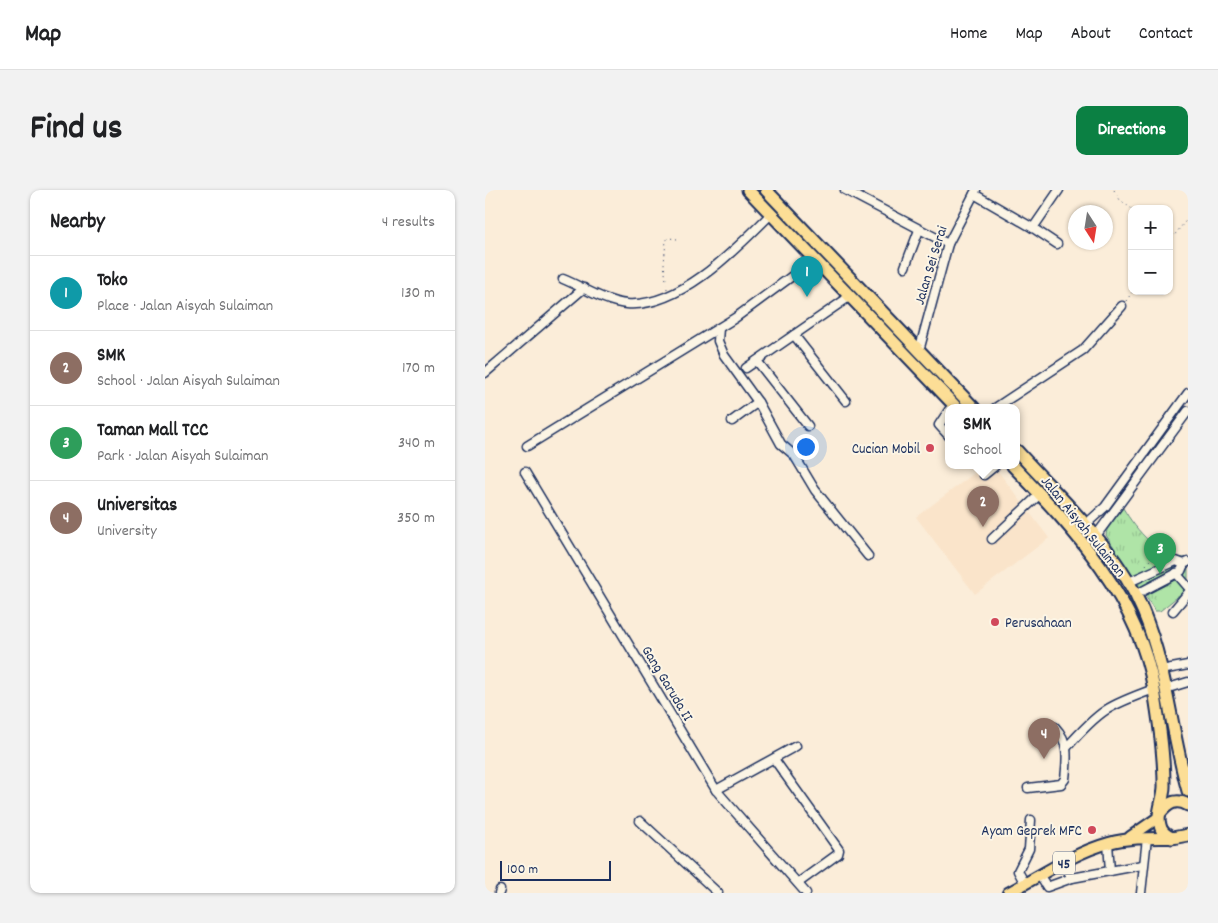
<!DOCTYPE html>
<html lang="en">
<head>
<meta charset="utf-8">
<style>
  body { margin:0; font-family:Dekko,sans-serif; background:#f2f2f2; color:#202124 }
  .controls { position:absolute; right:15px; top:15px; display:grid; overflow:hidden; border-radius:10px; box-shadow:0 1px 4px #0004 }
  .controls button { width:45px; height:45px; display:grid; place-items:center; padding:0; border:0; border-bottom:1px solid #e0e0e0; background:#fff; color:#202124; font:25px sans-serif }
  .compass { position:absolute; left:583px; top:15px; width:45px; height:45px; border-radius:50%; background:#fff; box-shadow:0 1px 4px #0004; rotate:168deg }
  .scale { position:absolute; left:15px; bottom:12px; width:111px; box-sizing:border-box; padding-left:5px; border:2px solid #1b2f5e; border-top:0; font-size:14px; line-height:18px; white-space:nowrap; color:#1b2f5e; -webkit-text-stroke:4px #fcf5e5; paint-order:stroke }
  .you { position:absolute; left:320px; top:256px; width:18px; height:18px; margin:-12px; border:4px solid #fff; border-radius:50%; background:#1a73e8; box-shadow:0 0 0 8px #1a73e833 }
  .badge { display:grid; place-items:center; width:32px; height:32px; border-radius:50%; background:#0b8043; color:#fff; font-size:16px; font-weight:700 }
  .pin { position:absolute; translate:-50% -41px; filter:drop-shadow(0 1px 2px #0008) }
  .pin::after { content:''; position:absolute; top:26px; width:18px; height:15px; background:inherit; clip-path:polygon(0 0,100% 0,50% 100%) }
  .popup { position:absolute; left:460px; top:214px; width:75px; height:65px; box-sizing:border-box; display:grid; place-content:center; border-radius:10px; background:#fff; filter:drop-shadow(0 1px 4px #0005); font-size:16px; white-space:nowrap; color:#757577 }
  .popup b { font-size:19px; color:#202124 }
  .popup::after { content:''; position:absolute; left:50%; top:100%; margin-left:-10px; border:10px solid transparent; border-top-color:#fff }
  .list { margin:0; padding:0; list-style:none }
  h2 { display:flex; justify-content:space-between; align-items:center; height:65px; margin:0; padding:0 20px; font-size:21px }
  h2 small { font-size:16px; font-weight:400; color:#757577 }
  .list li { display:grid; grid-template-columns:32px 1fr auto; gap:15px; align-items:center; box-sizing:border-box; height:75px; padding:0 20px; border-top:1px solid #e0e0e0 }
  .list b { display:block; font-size:19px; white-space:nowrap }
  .list p { margin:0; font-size:16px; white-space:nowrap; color:#757577 }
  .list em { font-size:16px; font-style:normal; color:#757577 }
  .map { position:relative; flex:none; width:703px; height:703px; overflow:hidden; border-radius:10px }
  header { display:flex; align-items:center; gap:30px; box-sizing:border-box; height:70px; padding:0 25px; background:#fff; border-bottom:1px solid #e0e0e0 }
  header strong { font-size:24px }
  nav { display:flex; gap:28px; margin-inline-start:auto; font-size:18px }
  .intro { display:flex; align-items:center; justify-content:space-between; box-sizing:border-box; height:120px; padding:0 30px }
  h1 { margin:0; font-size:35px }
  .button { padding:12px 22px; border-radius:10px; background:#0b8043; color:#fff; font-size:18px; font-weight:700 }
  main { display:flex; gap:30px; padding:0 30px }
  aside { flex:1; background:#fff; border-radius:10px; box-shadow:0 1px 4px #0004 }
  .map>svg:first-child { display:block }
  .built { fill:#fae4ca }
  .park { fill:url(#park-tufts); stroke:#658a82 }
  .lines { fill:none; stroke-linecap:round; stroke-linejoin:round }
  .minor-casing { stroke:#1b2f5e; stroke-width:11 }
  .major-casing { stroke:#1b2f5e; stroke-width:14 }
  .highway-casing { stroke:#1b2f5e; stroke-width:15 }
  .path { stroke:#1b2f5e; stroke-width:1; stroke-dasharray:1 4; stroke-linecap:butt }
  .minor { stroke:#fcf5e5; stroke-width:8 }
  .major { stroke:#fcde96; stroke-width:10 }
  .highway { stroke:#fcde96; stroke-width:11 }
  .poi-dot { fill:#d1495b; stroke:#fcf5e5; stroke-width:2 }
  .labels { text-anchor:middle; stroke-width:4; stroke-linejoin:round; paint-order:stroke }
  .shield { fill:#fcf5e5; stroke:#5e6a86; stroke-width:1 }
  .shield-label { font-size:14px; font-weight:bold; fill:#1b2f5e }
  .street-label { font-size:15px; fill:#1b2f5e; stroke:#fcf5e5 }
  .poi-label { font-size:15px; fill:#1b2f5e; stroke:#fcf5e5; text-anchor:end }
</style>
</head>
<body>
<header>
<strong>Map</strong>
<nav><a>Home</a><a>Map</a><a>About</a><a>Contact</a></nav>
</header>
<div class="intro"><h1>Find us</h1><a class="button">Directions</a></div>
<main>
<aside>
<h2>Nearby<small>4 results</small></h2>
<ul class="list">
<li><span class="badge" style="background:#0f9aa8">1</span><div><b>Toko</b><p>Place · Jalan Aisyah Sulaiman</p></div><em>130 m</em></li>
<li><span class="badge" style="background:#8d6e63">2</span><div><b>SMK</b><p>School · Jalan Aisyah Sulaiman</p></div><em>170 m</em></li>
<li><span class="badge" style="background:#2e9e5b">3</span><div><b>Taman Mall TCC</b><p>Park · Jalan Aisyah Sulaiman</p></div><em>340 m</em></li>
<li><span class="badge" style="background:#8d6e63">4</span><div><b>Universitas</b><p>University</p></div><em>350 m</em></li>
</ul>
</aside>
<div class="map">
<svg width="703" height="703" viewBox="0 0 703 703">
  <defs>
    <pattern id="park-tufts" width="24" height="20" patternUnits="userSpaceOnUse" patternTransform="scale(1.25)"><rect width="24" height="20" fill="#afe4a7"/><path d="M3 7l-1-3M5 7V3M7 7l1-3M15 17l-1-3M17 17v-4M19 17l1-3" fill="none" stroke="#96c492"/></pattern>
  </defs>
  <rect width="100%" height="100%" fill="#fbedd9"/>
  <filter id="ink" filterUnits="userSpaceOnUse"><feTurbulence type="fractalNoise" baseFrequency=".02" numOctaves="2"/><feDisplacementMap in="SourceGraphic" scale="10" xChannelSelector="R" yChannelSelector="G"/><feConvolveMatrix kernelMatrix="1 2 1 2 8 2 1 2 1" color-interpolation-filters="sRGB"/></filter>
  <g filter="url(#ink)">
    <polygon class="built" points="499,276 509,276 564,348 490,404 431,327"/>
    <path class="park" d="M638,318c13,22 37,51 65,50v30l-28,23h-5l-49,-76 1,-5z"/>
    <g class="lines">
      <defs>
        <g id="minor">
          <polyline points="360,0 463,54"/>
          <polyline points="489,4 548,38 574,0"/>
          <polyline points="548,38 572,54"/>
          <polyline points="420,77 434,40"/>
          <path d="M78,89c20,8 42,23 64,25 53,4 110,-56 144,-90"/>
          <polyline points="234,138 233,151 239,165 273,212 296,254 309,265 330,300 383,366"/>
          <polyline points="309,145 361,211"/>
          <polyline points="434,161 463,54 491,0"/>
          <polyline points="272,171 323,236"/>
          <polyline points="261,178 364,107"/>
          <polyline points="0,183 99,98"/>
          <polyline points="510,218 598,160 637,116"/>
          <polyline points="464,220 454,235 464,246"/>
          <polyline points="247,231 273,212"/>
          <polyline points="42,256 250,128 329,70"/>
          <polyline points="40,282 231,600 321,703"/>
          <polyline points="499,285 510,276"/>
          <polyline points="600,335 620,317 703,203"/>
          <polyline points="610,347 703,221"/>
          <polyline points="507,349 555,304"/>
          <polyline points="691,383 703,397"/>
          <polyline points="644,392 691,371 699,374"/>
          <polyline points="650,405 696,381 699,374 703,372"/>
          <polyline points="688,421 703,403"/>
          <polyline points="676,480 703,475"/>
          <polyline points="680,499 703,492"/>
          <path d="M582,557c33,-37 40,-41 87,-58"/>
          <polyline points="289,569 354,660 353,664 313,693"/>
          <path d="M543,598l33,-4 4,-5c2,-20 5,-36 -10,-52"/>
          <polyline points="231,600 311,556"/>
          <polyline points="155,631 233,703"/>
          <polyline points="623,653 625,681"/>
          <polyline points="578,673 587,688"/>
          <polyline points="555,686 562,697 587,688 657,675"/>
          <polyline points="540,694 533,681 544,659 546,630"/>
          <polyline points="14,703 15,700"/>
          <polyline points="656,703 662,648"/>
        </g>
        <g id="major">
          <polyline points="645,647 674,627"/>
          <path d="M523,703c32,-17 65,-40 101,-50 21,-6 43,-5 65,-5"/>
        </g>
        <g id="highway">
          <polyline points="263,0 472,218"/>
          <polyline points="281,0 489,218"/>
          <path d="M532,261c44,49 100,97 126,160 24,57 28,121 45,180"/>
          <path d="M528,276c62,64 126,133 141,224 5,30 10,63 10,94 1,13 -8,28 -4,41 1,7 6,10 12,13l16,-3"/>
          <path d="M675,623c8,-10 16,-15 28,-8"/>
        </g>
      </defs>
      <use href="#minor" class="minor-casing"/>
      <use href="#major" class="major-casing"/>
      <use href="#highway" class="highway-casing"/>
      <g class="path">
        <polyline points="629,0 635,10 647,19"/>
        <polyline points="684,52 703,28"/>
        <polyline points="182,99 179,74 181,50 184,48 192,49"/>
        <polyline points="641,111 648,101"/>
        <polyline points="661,375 667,367 680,363 684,365"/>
      </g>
      <use href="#minor" class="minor"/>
      <use href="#major" class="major"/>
      <use href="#highway" class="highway"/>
    </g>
  </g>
  <g class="poi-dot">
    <circle cx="445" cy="258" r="5"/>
    <circle cx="510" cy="432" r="5"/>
    <circle cx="607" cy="640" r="5"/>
  </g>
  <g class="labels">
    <rect class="shield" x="568" y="661.5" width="22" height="23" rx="4"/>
    <g class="shield-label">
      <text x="579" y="678">45</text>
    </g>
    <g class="street-label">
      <text transform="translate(445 75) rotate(-73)" y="5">Jalan Sei Serai</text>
      <text transform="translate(599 336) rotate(51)" y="5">Jalan Aisyah Sulaiman</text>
      <text transform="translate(183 493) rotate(59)" y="5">Gang Garuda II</text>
    </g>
    <g class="poi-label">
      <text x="435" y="263">Cucian Mobil</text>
      <text x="520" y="437" text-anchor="start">Perusahaan</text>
      <text x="597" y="645">Ayam Geprek MFC</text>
    </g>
  </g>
</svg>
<div class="controls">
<button>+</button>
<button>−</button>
</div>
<svg class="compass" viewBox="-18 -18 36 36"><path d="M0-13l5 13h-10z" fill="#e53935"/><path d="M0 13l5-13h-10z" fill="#757577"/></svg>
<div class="scale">100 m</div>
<div class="you"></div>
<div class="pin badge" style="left:322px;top:107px;background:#0f9aa8">1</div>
<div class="pin badge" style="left:498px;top:337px;background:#8d6e63">2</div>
<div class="popup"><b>SMK</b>School</div>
<div class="pin badge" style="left:675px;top:384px;background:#2e9e5b">3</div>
<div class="pin badge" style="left:559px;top:569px;background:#8d6e63">4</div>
</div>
</main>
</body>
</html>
